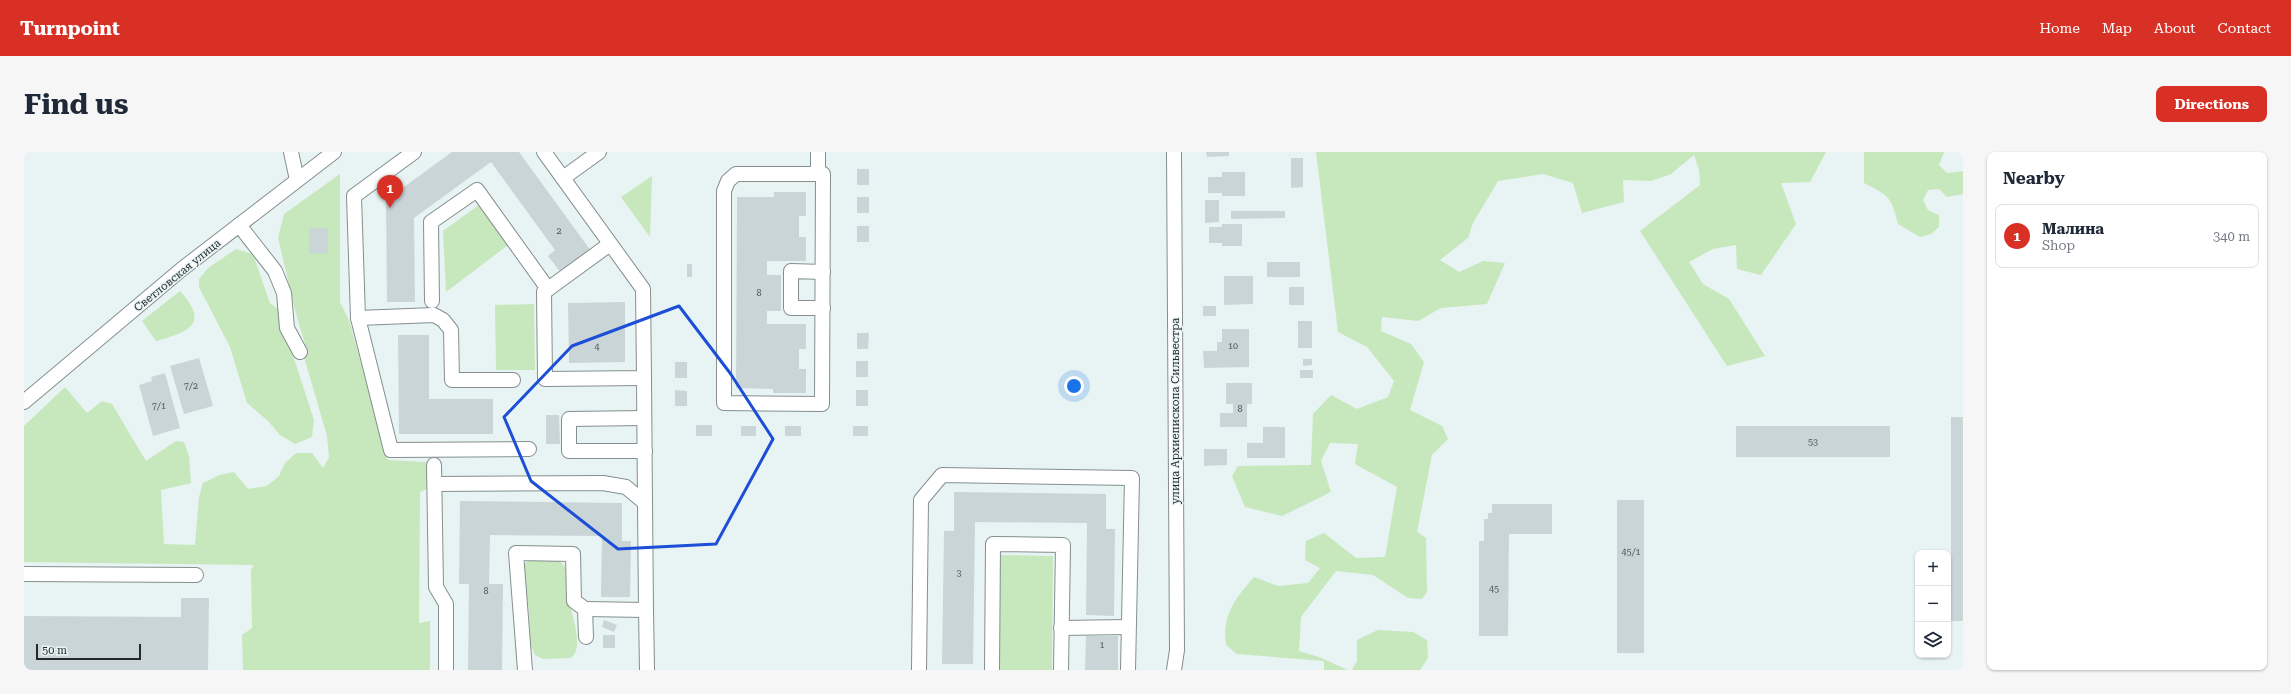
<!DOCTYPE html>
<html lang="en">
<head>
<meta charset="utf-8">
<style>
  body { margin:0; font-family:"Roboto Serif",serif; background:#f6f6f7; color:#1f2937 }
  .controls { position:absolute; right:12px; bottom:12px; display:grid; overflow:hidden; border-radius:8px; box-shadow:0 1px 3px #0004 }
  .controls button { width:36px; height:36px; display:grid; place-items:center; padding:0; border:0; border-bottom:1px solid #e0e1e3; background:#fff; color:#1f2937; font:20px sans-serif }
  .scale { position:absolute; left:12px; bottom:10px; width:105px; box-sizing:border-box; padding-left:4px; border:2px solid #252a29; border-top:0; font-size:11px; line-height:14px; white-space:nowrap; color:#252a29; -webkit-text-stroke:3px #e8f4f3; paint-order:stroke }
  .you { position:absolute; left:1050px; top:234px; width:14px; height:14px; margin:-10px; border:3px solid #fff; border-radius:50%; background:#1a73e8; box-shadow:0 0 0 6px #1a73e833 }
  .badge { display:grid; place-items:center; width:26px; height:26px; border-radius:50%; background:#d93025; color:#fff; font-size:13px; font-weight:700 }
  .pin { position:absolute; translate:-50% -33px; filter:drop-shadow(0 1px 2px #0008) }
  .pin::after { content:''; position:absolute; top:21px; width:14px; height:12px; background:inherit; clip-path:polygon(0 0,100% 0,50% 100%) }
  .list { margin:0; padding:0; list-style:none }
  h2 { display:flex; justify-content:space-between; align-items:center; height:52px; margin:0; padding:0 16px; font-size:17px }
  h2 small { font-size:13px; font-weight:400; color:#747a83 }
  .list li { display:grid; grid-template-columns:26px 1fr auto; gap:12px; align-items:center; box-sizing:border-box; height:64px; margin:0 8px 8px; padding:0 8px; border:1px solid #e0e1e3; border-radius:8px }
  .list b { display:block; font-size:15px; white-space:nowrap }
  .list p { margin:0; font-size:13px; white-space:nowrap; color:#747a83 }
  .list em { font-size:13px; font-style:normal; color:#747a83 }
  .icon { flex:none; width:22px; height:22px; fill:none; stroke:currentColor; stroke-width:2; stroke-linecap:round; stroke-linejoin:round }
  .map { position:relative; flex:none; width:1939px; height:518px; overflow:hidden; border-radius:8px }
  header { display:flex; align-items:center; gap:24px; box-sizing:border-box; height:56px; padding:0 20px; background:#d93025; color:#fff }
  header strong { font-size:19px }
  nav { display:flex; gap:22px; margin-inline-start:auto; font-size:14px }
  .intro { display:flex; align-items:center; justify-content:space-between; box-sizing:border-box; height:96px; padding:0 24px }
  h1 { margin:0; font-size:28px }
  .button { padding:10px 18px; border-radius:8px; background:#d93025; color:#fff; font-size:14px; font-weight:700 }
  main { display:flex; gap:24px; padding:0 24px }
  aside { flex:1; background:#fff; border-radius:8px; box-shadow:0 1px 3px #0004 }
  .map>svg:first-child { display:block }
  .green { fill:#c7e7bd }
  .building { fill:#cad5d8 }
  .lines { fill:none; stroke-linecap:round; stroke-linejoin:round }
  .minor-casing { stroke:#848f8e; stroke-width:16 }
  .minor { stroke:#fff; stroke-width:14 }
  .marked { fill:none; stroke:#1d4ed8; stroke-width:3; stroke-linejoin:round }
  .labels { text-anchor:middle; stroke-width:3; stroke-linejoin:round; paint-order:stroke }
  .number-label { font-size:9px; fill:#4e5555 }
  .street-label { font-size:11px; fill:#252a29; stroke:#e8f4f3 }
</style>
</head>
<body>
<header>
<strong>Turnpoint</strong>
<nav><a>Home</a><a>Map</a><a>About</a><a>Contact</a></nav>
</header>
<div class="intro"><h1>Find us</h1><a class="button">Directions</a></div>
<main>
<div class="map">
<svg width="1939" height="518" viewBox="0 0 1939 518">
  <rect width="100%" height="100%" fill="#e8f4f3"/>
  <g class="green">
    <path d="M1292,0h510l-16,30 -29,1 15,41 -35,51 -24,-6 -1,-24 -23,4 -24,13 14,22 26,15 36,57 -38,10 -87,-135 60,-46 -1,-15 -5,-15 -23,19 -20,7 -28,-1 1,22 -42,11 -9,-30 -30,-9 -45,7 -25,42 -5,15 -28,22 19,12 24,-11 22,2 -18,41 -46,4 -23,13 -36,-4 -1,14 30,13 13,18 -14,48 32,16 6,13 -16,16 -15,77 9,6 1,54 -5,7 -14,-1 -35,-23 -37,-4 -35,46 -2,34 20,6 29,13h-24v-9l-87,-7 -11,-9c-4,-31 9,-46 28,-68l24,9 30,-3 12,-15 -15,-8 1,-19 18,-8 32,25 29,-1 12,-70 -42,-23 3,-20 -28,-1 -9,18 10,31 -49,24 -37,-9 -13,-31 6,-10 73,-1 2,-51 18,-19 26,14 31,-12 6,-16 -27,-34 -29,-15z"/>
    <path d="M1840,0h80l-5,13 8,8 16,-2v23l-16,3 -8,-8 -11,1 -5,10 5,10 11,5v12l-8,7 -11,3 -22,-13c-7,-28 -9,-28 -34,-41z"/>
    <polygon points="316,22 316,150 325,168 364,308 402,310 406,317 405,336 396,340 395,471 406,469 406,518 219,518 218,483 228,476 227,418 230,413 0,410 0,274 41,235 63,261 78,249 88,252 122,309 152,289 160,290 165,304 167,331 137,338 140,392 171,393 175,345 179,331 196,323 210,320 224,337 243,334 255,324 261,311 272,301 288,301 299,316 305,305 303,284 280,205 281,192 272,162 254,86 260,62"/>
    <polygon points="628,24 628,25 626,85 597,45"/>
    <polygon points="455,53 484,93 422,140 419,79"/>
    <polygon points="212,97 229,102 246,151 254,157 290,268 288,285 271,292 256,283 244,269 223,251 206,195 175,135 175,127 184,116"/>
    <path d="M156,139c30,33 9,41 -24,50l-14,-20z"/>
    <polygon points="510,152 511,218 472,218 471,153"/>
    <polygon points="975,403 1029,404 1028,518 974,518"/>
    <path d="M534,407l9,10c0,8 0,17 1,25 1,15 18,53 3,64l-28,1 -8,-4 -5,-11 -1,-32 -7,-45c7,-11 24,-7 36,-8z"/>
    <polygon points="1354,478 1389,480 1403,488 1404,506 1396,518 1328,518 1333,509 1333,488"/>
  </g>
  <g class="building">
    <polygon points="428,0 495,0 567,99 537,121 524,104 531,98 467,10 390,66 391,150 363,150 362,48"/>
    <polygon points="1182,0 1205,0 1205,4 1183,5"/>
    <polygon points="1267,6 1279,6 1279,35 1267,36"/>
    <rect x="833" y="17" width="12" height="16"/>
    <polygon points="1198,20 1221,20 1221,44 1198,44 1198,41 1184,41 1184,25 1198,25"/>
    <polygon points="750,40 782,40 782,64 775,64 775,85 782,85 782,109 743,109 743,123 757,123 757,159 743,159 743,172 782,172 782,197 775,197 775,217 782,217 782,241 749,241 749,237 712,236 713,45 750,45"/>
    <rect x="833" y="45" width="12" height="16"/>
    <polygon points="1181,48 1195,48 1195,70 1181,71"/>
    <polygon points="1207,59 1261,59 1261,66 1207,67"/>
    <polygon points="1198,72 1218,72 1218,94 1198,94 1198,91 1185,91 1185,75 1198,75"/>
    <rect x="833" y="74" width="12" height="16"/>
    <polygon points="285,76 304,76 304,101 285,102"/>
    <rect x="1243" y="110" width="33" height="15"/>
    <rect x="663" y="112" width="5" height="13"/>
    <polygon points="1200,124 1229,124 1229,152 1200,153"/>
    <rect x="1265" y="135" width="15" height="18"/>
    <polygon points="601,150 601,210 545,211 544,151"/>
    <rect x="1179" y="154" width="13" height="10"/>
    <rect x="1274" y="169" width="14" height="27"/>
    <polygon points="1198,177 1225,177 1225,215 1180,216 1179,199 1193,199 1193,190 1198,190"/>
    <polygon points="833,181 845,181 844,197 833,197"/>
    <polygon points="374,183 405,183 405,247 469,247 469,282 375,282"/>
    <polygon points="175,206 189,254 160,262 146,214"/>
    <polygon points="1279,207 1288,207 1288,213 1279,214"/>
    <rect x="832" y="209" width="12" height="16"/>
    <rect x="651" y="210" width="12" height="16"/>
    <rect x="1276" y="218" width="13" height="8"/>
    <polygon points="141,221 156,276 129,284 115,233 128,229 127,225"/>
    <polygon points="1202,231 1228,231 1228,252 1223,252 1223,275 1196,275 1196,261 1209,261 1209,252 1202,252"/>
    <polygon points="651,238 663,239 663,254 651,254"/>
    <rect x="832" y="238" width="12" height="16"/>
    <polygon points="522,263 535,263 536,292 522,292"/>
    <rect x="1927" y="265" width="12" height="204"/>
    <rect x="672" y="273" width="16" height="11"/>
    <rect x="717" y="274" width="15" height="10"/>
    <rect x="761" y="274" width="16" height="10"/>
    <rect x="829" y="274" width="15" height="10"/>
    <rect x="1712" y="274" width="154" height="31"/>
    <polygon points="1239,275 1261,275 1261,306 1223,306 1223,291 1239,291"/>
    <polygon points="1180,297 1203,297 1203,313 1180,314"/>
    <polygon points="930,340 1082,342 1082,377 1091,377 1090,464 1062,463 1063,371 951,370 949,512 918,512 920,379 930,379"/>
    <rect x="1593" y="348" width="27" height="153"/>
    <polygon points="436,349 598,351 598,389 607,389 606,445 577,445 578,384 466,383 465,432 479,432 478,518 444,518 445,432 435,432"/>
    <polygon points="1468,352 1528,352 1528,382 1485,382 1484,484 1455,484 1455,389 1460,389 1460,367 1464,367 1464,361 1468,361"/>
    <polygon points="157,446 185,446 184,518 0,518 0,464 157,465"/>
    <polygon points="580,468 593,473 590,480 578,475"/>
    <rect x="579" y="483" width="12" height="13"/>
    <polygon points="1062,484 1094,484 1094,518 1061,518"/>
  </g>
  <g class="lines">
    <defs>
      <g id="minor">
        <polyline points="267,0 273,28"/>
        <polyline points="390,0 330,44 334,166 367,298 505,297"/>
        <polyline points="520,0 619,137 620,226 521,227 520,140 586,92"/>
        <polyline points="794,0 794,22"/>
        <polyline points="1150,0 1153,498 1150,518"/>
        <polygon points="712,22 799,22 798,252 700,251 700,39 704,29"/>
        <polyline points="539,26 575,0"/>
        <polyline points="215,73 251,119 260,141 263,176 276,200"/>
        <polyline points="408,149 407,70 453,38 524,137"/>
        <polyline points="799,156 767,156 767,119 799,120"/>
        <polyline points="334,166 410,163 419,168 427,178 428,228 489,228"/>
        <polyline points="620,226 621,351"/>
        <polyline points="0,250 158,117 310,0"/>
        <polyline points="620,266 545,267 545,299 621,299"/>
        <polyline points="410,313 412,435 422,452 422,518"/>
        <polyline points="411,332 579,331 602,335 621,351 622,458 561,457"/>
        <polyline points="0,422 172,423"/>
        <polyline points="622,458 623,518"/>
        <polyline points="1037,476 1104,475"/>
        <polyline points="501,518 492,401 549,402 550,449 561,457 562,485"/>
        <polyline points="895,518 897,348 918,323 1108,326 1104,518"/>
        <polyline points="968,518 969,392 1039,393 1037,518"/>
      </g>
    </defs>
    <use href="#minor" class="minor-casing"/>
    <use href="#minor" class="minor"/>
  </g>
  <path class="marked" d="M655,154l51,67 43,66 -57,105 -98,5 -87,-68 -27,-64 68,-71z"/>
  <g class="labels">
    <g class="number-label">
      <text x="535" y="82">2</text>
      <text x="735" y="144">8</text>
      <text x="1209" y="197">10</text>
      <text x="573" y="198">4</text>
      <text x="167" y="237">7/2</text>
      <text x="135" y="257">7/1</text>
      <text x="1216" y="260">8</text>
      <text x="1789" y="293">53</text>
      <text x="1607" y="403">45/1</text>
      <text x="935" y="424">3</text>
      <text x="1470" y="440">45</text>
      <text x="462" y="442">8</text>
      <text x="1078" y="496">1</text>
    </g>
    <g class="street-label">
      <text transform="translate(153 123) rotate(-39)" y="4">Светловская улица</text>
      <text transform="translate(1151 259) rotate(-90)" y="4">улица Архиепископа Сильвестра</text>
    </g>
  </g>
</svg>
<div class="controls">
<button>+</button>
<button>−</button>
<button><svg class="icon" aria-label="layers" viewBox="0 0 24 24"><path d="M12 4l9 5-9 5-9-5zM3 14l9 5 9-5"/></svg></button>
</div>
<div class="scale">50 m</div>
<div class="you"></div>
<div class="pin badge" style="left:366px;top:56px">1</div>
</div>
<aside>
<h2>Nearby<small></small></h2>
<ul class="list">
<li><span class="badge">1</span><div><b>Малина</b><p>Shop</p></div><em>340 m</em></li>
</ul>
</aside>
</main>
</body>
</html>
